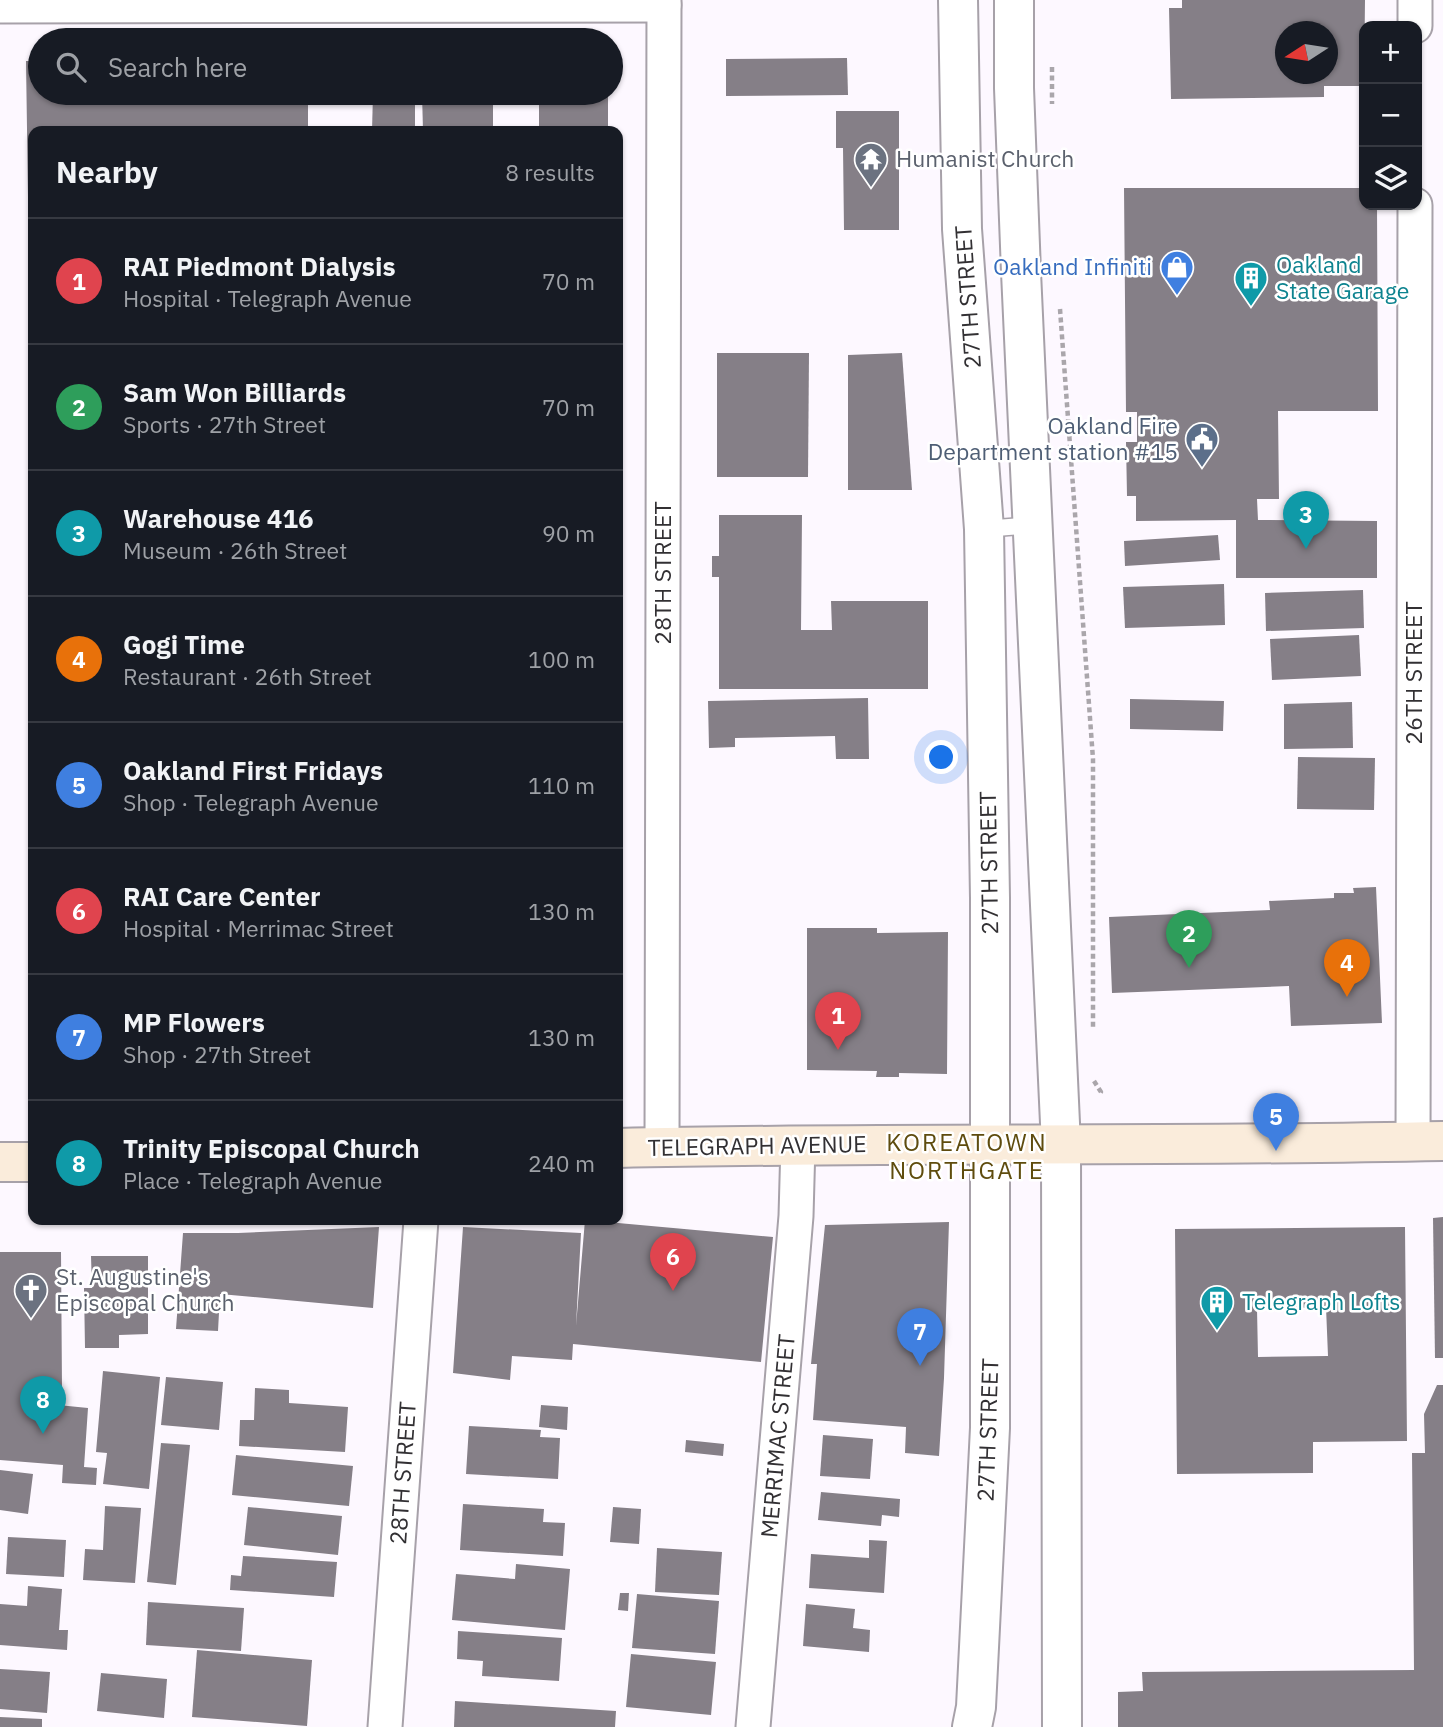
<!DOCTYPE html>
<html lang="en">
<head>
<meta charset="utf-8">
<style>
  body { margin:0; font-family:"IBM Plex Sans",sans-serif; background:#20242c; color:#f1f3f6 }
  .controls { position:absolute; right:21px; top:21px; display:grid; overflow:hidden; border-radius:14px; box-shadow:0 2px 5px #0004 }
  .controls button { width:63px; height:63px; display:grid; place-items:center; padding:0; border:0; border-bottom:2px solid #363941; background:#171b24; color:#f1f3f6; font:35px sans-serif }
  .compass { position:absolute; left:1275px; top:21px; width:63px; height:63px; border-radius:50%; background:#171b24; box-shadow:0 2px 5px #0004; rotate:258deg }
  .you { position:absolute; left:942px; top:758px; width:24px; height:24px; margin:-18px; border:5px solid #fff; border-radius:50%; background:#1a73e8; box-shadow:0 0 0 10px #1a73e833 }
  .badge { display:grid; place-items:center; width:46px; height:46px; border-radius:50%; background:#b6af9a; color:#fff; font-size:23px; font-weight:700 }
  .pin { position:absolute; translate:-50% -58px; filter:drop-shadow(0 2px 4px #0008) }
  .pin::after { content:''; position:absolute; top:37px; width:24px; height:21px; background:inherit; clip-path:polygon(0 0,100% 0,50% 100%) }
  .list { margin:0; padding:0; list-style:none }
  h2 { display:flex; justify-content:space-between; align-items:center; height:91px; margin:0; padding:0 28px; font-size:30px }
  h2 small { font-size:23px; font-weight:400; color:#9ea1a6 }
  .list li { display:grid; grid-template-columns:46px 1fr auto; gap:21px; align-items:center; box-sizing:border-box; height:126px; padding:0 28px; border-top:2px solid #363941 }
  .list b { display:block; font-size:26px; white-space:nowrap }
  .list p { margin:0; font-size:23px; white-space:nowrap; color:#9ea1a6 }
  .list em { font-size:23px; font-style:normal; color:#9ea1a6 }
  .icon { flex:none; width:38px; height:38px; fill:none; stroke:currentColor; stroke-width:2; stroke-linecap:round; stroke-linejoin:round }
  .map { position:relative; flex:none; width:1443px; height:1727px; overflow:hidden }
  .search { position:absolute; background:#171b24; box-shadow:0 2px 5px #0004; left:28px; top:28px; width:595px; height:77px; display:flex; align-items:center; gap:18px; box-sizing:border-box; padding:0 24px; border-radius:38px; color:#9ea1a6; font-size:26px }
  .panel { position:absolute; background:#171b24; box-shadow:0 2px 5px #0004; left:28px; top:126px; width:595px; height:1099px; border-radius:14px }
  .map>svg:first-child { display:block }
  .building { fill:#857f87; fill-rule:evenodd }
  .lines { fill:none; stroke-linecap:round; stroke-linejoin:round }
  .service-casing { stroke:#a7a1a9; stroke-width:19 }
  .minor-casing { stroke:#a7a1a9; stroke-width:37 }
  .tertiary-casing { stroke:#a7a1a9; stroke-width:42 }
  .secondary-casing { stroke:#a7a1a9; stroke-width:42 }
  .path { stroke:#aaa6ab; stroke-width:4.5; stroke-dasharray:5 3.5; stroke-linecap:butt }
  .service { stroke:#fff; stroke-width:16 }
  .minor { stroke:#fff; stroke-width:33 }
  .tertiary { stroke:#fff; stroke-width:38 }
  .secondary { stroke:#faecdb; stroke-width:38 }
  .labels { text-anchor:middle; stroke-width:5; stroke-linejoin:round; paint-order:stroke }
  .worship-label { font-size:23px; fill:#5b616d; stroke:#fff; text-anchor:start }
  .culture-label { font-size:23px; fill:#0d838f; stroke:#fff; text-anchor:start }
  .shop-label { font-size:23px; fill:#366cbe; stroke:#fff; text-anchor:end }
  .street-label { font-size:23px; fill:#323033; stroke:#fff }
  .service-label { font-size:23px; fill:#4e5e75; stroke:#fff; text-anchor:end }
  .neighbourhood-label { font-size:24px; letter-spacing:2px; fill:#5f4c0e; stroke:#fff }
</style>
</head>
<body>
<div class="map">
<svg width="1443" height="1727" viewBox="0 0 1443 1727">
  <rect width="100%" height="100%" fill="#fdf8ff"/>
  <g class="building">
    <path d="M1182,0h183l-1,86h-40v11l-153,2 -2,-91h13zM1285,32h43v42h-43z"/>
    <polygon points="847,58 848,95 726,96 726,59"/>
    <polygon points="26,61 40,61 40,93 315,93 315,97 308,97 308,131 33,131 33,196 28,197"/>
    <polygon points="373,93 415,93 415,131 372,131"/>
    <polygon points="422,93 493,93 493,131 423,131"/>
    <rect x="539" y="93" width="69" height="38"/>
    <polygon points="836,111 899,111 899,230 844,230 843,148 836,148"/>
    <polygon points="1124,188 1364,188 1364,205 1377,205 1378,411 1278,411 1279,499 1257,499 1258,520 1377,521 1377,578 1236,578 1236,520 1136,521 1136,496 1127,496 1126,442 1137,442 1137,412 1126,412"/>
    <polygon points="717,353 809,353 808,477 717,477"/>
    <polygon points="902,353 912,490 848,490 848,355"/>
    <polygon points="719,515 802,515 801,630 832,630 831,601 928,601 928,689 719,689 719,577 712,577 712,556 719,556"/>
    <polygon points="1218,535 1220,560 1125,566 1124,541"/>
    <polygon points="1224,584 1225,625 1125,628 1123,587"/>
    <polygon points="1363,590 1364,628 1266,631 1265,593"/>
    <polygon points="1359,635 1361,676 1272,680 1270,639"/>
    <polygon points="868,698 869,759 836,759 835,736 735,738 735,747 709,748 708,701"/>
    <polygon points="1130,699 1224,701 1223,731 1130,729"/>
    <polygon points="1352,702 1353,748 1284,749 1284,704"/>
    <polygon points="1298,757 1375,758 1374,810 1297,809"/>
    <polygon points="1376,887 1382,1023 1291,1026 1289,986 1112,993 1109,917 1270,910 1269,901 1334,898 1334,893 1354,893 1353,888"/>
    <polygon points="807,928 877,928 877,933 948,932 947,1074 899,1073 899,1077 876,1077 877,1071 807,1070"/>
    <polygon points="1443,1217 1443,1358 1435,1358 1433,1218"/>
    <polygon points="585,1220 773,1237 761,1362 573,1344 572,1360 512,1356 510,1380 453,1373 463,1227 581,1233 576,1326"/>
    <polygon points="949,1222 944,1378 939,1456 905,1453 906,1427 813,1420 817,1364 811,1364 825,1225"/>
    <polygon points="379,1227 373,1308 220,1294 218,1331 176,1329 183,1233 238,1233"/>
    <path d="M1405,1227l2,214 -94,1v31l-136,1 -2,-245zM1326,1307l2,49 -70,1 -1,-48z"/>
    <polygon points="0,1252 61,1252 62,1388 58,1405 88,1408 84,1467 97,1468 96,1485 62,1483 63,1465 0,1460"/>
    <polygon points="91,1256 148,1256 148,1334 119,1335 119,1348 85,1348 84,1288 92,1288"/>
    <polygon points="103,1371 160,1377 149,1489 103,1484 107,1453 96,1452"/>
    <polygon points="166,1377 223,1382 219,1430 161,1425"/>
    <polygon points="1437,1385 1443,1385 1443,1727 1118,1727 1118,1692 1143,1691 1142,1672 1414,1670 1412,1453 1425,1453 1424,1414"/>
    <polygon points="255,1388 289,1390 289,1403 348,1407 345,1452 239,1446 240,1420 254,1420"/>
    <polygon points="541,1405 568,1407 567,1430 539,1427"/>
    <polygon points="469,1426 541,1430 540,1437 560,1438 558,1479 466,1474"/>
    <polygon points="823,1435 873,1439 870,1479 820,1476"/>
    <polygon points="686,1440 724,1444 723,1456 685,1452"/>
    <polygon points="161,1443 190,1445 176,1585 147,1582"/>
    <polygon points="236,1455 353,1466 349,1506 232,1495"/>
    <polygon points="0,1470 33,1474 28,1514 0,1510"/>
    <polygon points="821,1492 900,1499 899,1517 882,1515 881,1526 818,1520"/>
    <polygon points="463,1504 544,1509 543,1522 565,1523 563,1556 460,1550"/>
    <polygon points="105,1506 141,1508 135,1583 83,1580 85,1549 103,1550"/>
    <polygon points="248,1507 342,1516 338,1555 244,1545"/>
    <polygon points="613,1507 641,1509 639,1544 610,1542"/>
    <polygon points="8,1537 66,1540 64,1577 6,1574"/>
    <polygon points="869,1540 887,1541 884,1593 809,1588 811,1554 869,1558"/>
    <polygon points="657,1548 722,1552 719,1595 655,1592"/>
    <polygon points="243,1556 337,1562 334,1597 230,1590 231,1575 241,1576"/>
    <polygon points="516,1564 570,1569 565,1630 452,1620 456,1574 515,1579"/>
    <polygon points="28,1586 62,1589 59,1630 68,1630 67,1650 0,1645 0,1604 27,1606"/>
    <polygon points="620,1593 629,1593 628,1611 618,1610"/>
    <polygon points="637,1594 719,1601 715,1654 632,1648"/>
    <polygon points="148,1602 244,1608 241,1651 146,1645"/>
    <polygon points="806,1604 855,1609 853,1628 870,1630 869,1652 803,1646"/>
    <polygon points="458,1631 562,1638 559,1681 482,1676 483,1661 457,1659"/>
    <polygon points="197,1650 312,1660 307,1726 192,1717"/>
    <polygon points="631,1654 716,1662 711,1715 626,1707"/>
    <polygon points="0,1669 50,1672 47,1713 0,1709"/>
    <polygon points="101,1673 167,1679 164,1718 97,1711"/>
    <polygon points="455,1701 616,1711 615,1727 454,1727"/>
    <polygon points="0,1717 42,1719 42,1727 0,1727"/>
  </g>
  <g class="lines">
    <defs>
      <polyline id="service" points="984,529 1034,525"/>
      <g id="minor">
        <polyline points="0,6 664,5"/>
        <polyline points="1415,26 1415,0"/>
        <polyline points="1413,1142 1415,205"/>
        <polyline points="662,1147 664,0"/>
        <polyline points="385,1727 421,1220"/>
        <polyline points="753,1727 796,1216 798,1144"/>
      </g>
      <g id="tertiary">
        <polyline points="958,0 962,229 984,529 990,898 990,1428 976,1707 972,1727"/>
        <polyline points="1014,0 1014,88 1021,272 1061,1145 1062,1727"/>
      </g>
      <g id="secondary">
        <path d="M618,1148c275,-6 550,-1 825,-7"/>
        <polyline points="0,1162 33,1162"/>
      </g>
    </defs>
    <use href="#service" class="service-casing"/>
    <use href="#minor" class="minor-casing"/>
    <use href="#tertiary" class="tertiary-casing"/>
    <use href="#secondary" class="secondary-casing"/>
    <g class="path">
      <polyline points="1052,67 1052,104"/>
      <polyline points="1060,309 1093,759 1093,1030"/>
      <polyline points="1094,1081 1101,1092 1099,1095"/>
    </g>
    <use href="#service" class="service"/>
    <use href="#minor" class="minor"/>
    <use href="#tertiary" class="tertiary"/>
    <use href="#secondary" class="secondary"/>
  </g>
  <defs>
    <symbol id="temple-pin" viewBox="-11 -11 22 30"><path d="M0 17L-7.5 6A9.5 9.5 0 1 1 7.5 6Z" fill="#6b7280" stroke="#fff"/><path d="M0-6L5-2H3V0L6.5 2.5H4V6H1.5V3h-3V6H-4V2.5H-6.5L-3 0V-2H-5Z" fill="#fff"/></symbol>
    <symbol id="shop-pin" viewBox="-11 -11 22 30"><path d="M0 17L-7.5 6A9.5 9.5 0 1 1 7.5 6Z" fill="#3f7fe0" stroke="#fff"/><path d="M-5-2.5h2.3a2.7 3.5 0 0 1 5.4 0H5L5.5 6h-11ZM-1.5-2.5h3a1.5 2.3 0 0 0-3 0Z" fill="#fff"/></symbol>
    <symbol id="building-pin" viewBox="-11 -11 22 30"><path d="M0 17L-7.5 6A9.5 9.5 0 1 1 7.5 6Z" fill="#0f9aa8" stroke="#fff"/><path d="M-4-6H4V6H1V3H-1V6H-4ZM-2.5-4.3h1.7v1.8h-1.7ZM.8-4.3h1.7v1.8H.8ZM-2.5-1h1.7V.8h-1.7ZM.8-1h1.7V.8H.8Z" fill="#fff"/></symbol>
    <symbol id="civic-pin" viewBox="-11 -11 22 30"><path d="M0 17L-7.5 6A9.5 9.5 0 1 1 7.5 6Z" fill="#5c6f8a" stroke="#fff"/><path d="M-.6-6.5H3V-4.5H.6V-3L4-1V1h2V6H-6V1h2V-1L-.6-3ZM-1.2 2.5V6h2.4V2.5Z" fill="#fff"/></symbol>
    <symbol id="church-pin" viewBox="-11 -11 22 30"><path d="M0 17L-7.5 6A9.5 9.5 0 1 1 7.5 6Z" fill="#6b7280" stroke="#fff"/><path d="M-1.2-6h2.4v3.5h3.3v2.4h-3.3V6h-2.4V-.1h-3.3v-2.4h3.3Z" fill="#fff"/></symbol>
  </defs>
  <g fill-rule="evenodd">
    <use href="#temple-pin" x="852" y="140" width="38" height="52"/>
    <use href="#shop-pin" x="1158" y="248" width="38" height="52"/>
    <use href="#building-pin" x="1232" y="259" width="38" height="52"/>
    <use href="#civic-pin" x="1183" y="420" width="38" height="52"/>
    <use href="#church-pin" x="12" y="1271" width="38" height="52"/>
    <use href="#building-pin" x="1198" y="1283" width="38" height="52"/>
  </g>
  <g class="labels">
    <g class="worship-label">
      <text x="896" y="167">Humanist Church</text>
      <text x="56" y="1285">St. Augustine's<tspan x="56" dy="26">Episcopal Church</tspan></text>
    </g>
    <g class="culture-label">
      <text x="1276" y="273">Oakland<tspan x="1276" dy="26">State Garage</tspan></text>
      <text x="1242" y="1310">Telegraph Lofts</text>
    </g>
    <g class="shop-label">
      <text x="1152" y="275">Oakland Infiniti</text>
    </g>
    <g class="street-label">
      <text transform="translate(968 297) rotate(-94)" y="8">27TH STREET</text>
      <text transform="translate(663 573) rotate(-90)" y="8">28TH STREET</text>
      <text transform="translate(1414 673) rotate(-90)" y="8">26TH STREET</text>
      <text transform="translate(989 863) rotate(-91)" y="8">27TH STREET</text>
      <text transform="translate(757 1146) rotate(-1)" y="8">TELEGRAPH AVENUE</text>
      <text transform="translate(988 1430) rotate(-88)" y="8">27TH STREET</text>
      <text transform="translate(778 1436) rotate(-85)" y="8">MERRIMAC STREET</text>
      <text transform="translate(403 1473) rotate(-86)" y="8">28TH STREET</text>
    </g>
    <g class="service-label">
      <text x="1178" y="434">Oakland Fire<tspan x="1178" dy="26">Department station #15</tspan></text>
    </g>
    <g class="neighbourhood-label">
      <text x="967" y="1151">KOREATOWN<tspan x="967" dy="28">NORTHGATE</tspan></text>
    </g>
  </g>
</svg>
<div class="controls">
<button>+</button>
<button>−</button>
<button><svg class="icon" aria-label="layers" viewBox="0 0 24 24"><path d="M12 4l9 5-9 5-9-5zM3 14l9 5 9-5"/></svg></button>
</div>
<svg class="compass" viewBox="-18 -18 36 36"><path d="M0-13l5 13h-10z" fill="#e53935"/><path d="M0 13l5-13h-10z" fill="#9ea1a6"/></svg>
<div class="you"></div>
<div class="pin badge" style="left:838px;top:1050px;background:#e0444e">1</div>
<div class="pin badge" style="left:1189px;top:968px;background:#2e9e5b">2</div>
<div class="pin badge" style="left:1306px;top:549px;background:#0f9aa8">3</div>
<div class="pin badge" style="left:1347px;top:997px;background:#e8710a">4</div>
<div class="pin badge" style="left:1276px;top:1151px;background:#3f7fe0">5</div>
<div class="pin badge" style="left:673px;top:1291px;background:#e0444e">6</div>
<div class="pin badge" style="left:920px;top:1366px;background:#3f7fe0">7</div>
<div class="pin badge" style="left:43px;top:1434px;background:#0f9aa8">8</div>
<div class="search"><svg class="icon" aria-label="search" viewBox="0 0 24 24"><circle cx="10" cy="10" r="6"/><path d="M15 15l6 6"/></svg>Search here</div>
<section class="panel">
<h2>Nearby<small>8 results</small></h2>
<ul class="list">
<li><span class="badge" style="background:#e0444e">1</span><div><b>RAI Piedmont Dialysis</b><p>Hospital · Telegraph Avenue</p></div><em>70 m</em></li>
<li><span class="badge" style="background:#2e9e5b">2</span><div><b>Sam Won Billiards</b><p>Sports · 27th Street</p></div><em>70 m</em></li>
<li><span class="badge" style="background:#0f9aa8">3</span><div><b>Warehouse 416</b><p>Museum · 26th Street</p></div><em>90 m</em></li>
<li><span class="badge" style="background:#e8710a">4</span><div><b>Gogi Time</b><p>Restaurant · 26th Street</p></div><em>100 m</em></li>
<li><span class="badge" style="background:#3f7fe0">5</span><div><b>Oakland First Fridays</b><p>Shop · Telegraph Avenue</p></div><em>110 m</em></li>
<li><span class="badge" style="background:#e0444e">6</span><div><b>RAI Care Center</b><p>Hospital · Merrimac Street</p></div><em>130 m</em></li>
<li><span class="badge" style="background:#3f7fe0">7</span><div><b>MP Flowers</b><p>Shop · 27th Street</p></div><em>130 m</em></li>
<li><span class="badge" style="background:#0f9aa8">8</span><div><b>Trinity Episcopal Church</b><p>Place · Telegraph Avenue</p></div><em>240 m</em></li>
</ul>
</section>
</div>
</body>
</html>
